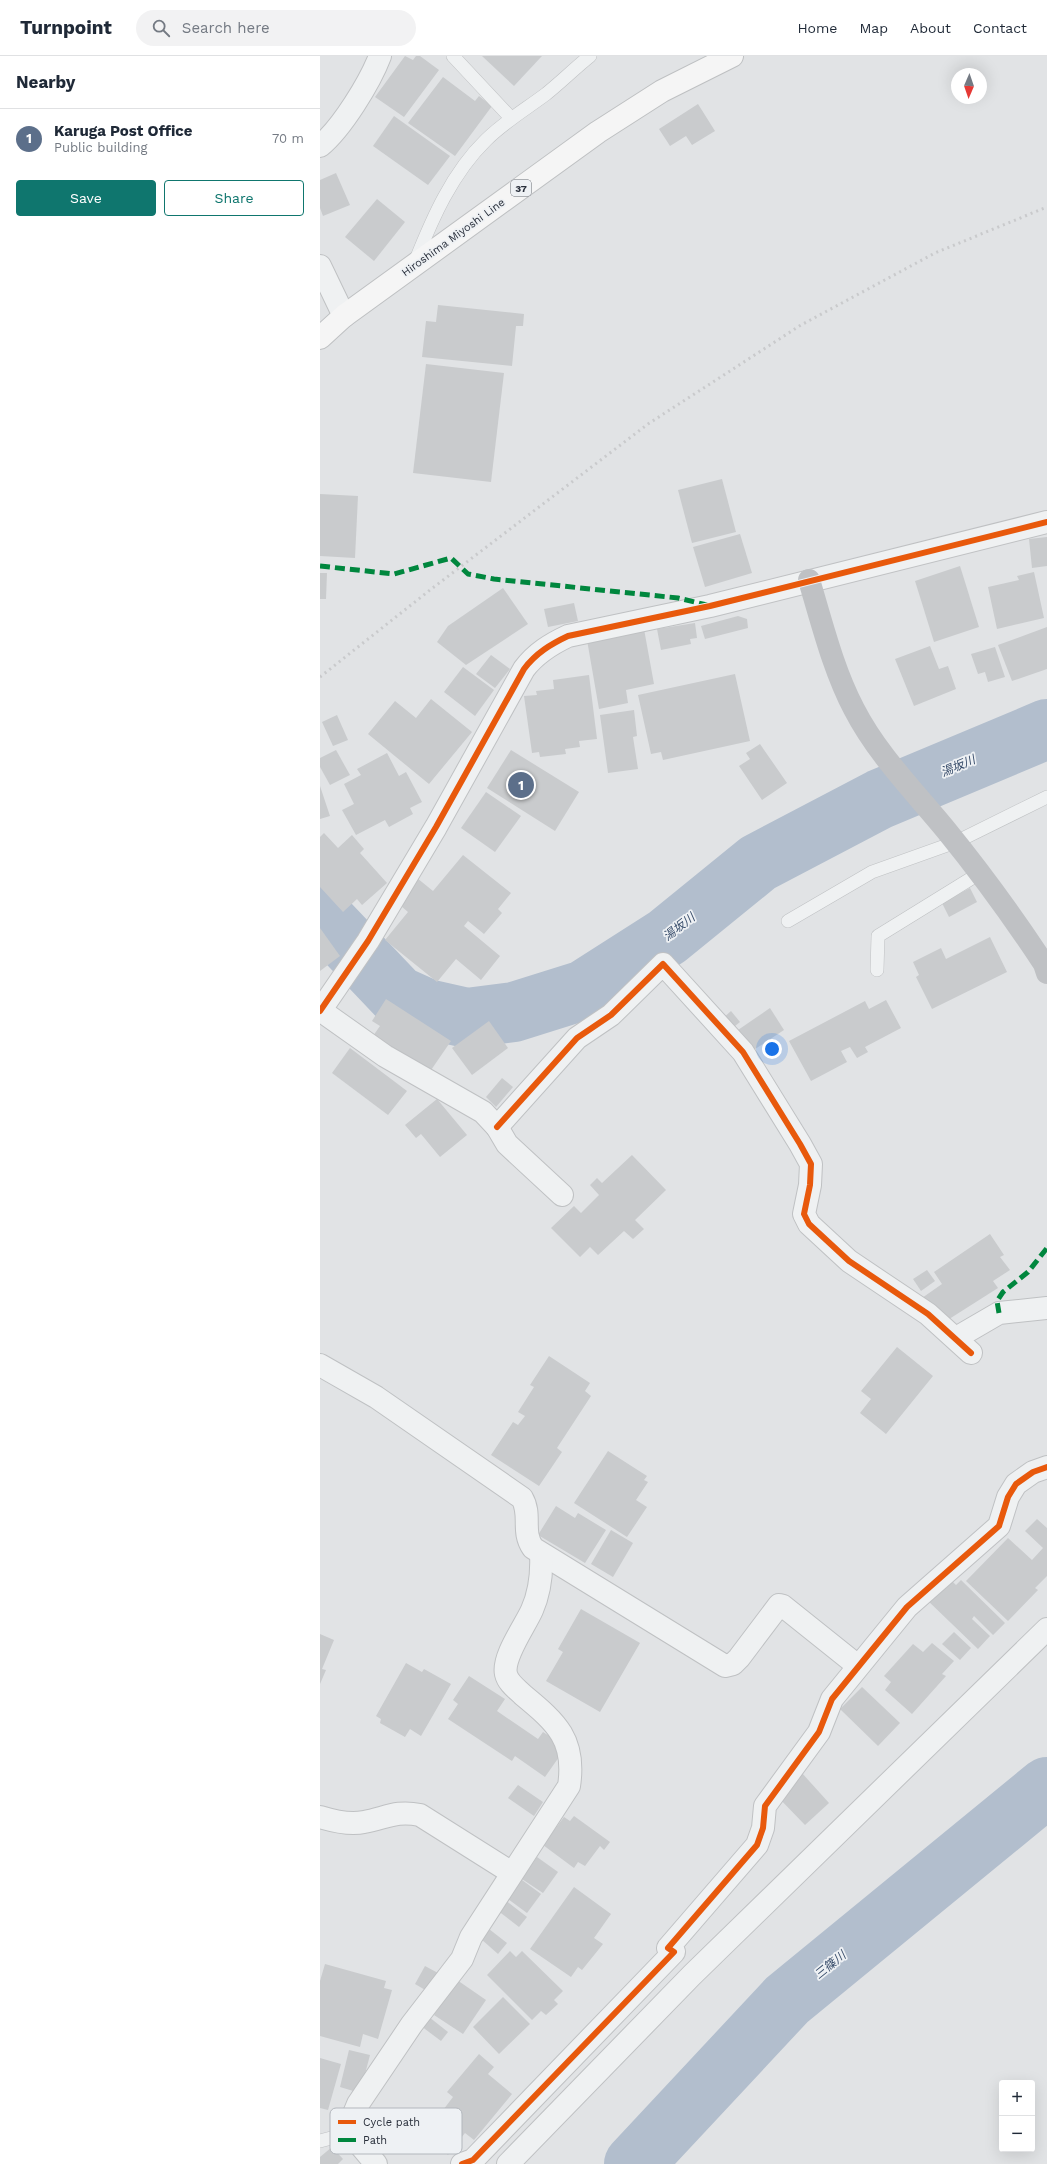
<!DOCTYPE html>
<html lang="en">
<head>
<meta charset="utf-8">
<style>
  body { margin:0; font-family:"Work Sans","Noto Sans JP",sans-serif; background:#f2f2f3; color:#1f2937 }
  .controls { position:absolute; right:12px; bottom:12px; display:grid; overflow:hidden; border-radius:4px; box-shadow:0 4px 16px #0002 }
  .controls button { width:36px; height:36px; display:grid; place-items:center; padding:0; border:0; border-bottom:1px solid #e0e1e3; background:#fff; color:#1f2937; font:20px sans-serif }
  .compass { position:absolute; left:631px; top:12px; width:36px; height:36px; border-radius:50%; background:#fff; box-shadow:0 4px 16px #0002; rotate:182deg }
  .you { position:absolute; left:452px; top:993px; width:14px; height:14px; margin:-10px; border:3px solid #fff; border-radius:50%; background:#1a73e8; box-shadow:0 0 0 6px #1a73e833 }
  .badge { display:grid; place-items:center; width:26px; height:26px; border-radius:50%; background:#0f766e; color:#fff; font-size:13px; font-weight:700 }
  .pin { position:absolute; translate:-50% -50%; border:2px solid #fff; box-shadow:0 1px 4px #0006 }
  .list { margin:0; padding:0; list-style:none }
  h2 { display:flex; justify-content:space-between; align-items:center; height:52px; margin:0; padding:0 16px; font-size:17px }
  h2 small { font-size:13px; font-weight:400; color:#747a83 }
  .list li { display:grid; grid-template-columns:26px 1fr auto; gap:12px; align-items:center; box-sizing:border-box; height:60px; padding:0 16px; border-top:1px solid #e0e1e3 }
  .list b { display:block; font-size:15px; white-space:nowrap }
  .list p { margin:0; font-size:13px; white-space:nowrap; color:#747a83 }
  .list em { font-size:13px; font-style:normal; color:#747a83 }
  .actions { display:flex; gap:8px; padding:12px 16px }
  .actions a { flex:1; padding:9px 0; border:1px solid #0f766e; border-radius:4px; text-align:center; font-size:14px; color:#0f766e }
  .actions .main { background:#0f766e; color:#fff }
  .icon { flex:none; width:22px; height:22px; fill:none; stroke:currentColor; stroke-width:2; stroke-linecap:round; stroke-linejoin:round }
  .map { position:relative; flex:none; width:727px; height:2108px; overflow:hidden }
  header { display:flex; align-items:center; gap:24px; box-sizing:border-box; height:56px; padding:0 20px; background:#fff; border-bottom:1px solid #e0e1e3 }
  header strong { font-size:19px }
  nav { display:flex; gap:22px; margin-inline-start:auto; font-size:14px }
  .search { width:280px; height:36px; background:#f2f2f3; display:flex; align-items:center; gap:10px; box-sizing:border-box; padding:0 14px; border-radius:22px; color:#747a83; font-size:15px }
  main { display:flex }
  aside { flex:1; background:#fff }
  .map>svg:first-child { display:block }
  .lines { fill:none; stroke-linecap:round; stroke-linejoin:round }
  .river { stroke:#b2becd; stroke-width:60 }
  .building { fill:#c9cbcd }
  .lane-casing { stroke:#bfc1c3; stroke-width:14 }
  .street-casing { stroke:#bfc1c3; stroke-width:24 }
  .primary-casing { stroke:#bec0c2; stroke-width:24 }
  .lane { stroke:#eff1f2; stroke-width:13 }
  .street { stroke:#eff1f2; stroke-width:22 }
  .secondary { stroke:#bfc1c4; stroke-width:22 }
  .primary { stroke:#f5f5f5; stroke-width:22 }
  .rail { stroke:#c9cacc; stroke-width:3; stroke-dasharray:2 4; stroke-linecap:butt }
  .quiet { stroke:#00873e; stroke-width:5; stroke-dasharray:10 5; stroke-linecap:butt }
  .cycleway-casing { stroke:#eef1f4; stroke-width:8 }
  .cycleway { stroke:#e8590c; stroke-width:6 }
  .labels { text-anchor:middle; stroke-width:3.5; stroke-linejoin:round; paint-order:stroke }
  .shield { fill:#eef1f4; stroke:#656a73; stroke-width:1 }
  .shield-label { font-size:10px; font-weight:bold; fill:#2a303c }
  .street-label { font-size:11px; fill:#2a303c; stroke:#eef1f4 }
  .water-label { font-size:12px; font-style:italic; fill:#384d6b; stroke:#eef1f4 }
  .key { fill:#eef1f4; stroke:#b3b7bd; stroke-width:1 }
  .key-label { font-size:11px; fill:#2a303c }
</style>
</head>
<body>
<header>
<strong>Turnpoint</strong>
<div class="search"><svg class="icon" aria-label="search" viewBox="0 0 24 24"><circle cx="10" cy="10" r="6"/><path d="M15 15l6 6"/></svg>Search here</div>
<nav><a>Home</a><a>Map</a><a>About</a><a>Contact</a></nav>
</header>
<main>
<aside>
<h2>Nearby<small></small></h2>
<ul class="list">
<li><span class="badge" style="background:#5c6f8a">1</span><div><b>Karuga Post Office</b><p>Public building</p></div><em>70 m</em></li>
</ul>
<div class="actions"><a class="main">Save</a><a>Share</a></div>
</aside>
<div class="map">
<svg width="727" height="2108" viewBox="0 0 727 2108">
  <rect width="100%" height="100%" fill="#e1e3e5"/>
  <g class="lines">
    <g class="river">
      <polyline points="0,858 78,940 107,953 147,962 194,956 264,934 347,881 438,807 560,743 727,673"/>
      <polyline points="314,2108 467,1944 727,1731"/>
    </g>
  </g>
  <g class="building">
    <polygon points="85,0 93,4 96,0 100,0 119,14 84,61 55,41"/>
    <polygon points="162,0 222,0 194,30"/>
    <polygon points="123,21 155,45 159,40 172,50 135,100 88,67"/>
    <polygon points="378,48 395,75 372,89 366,80 350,90 339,73"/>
    <polygon points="74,60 130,100 108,129 53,90"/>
    <polygon points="16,117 30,149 3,160 0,152 0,124"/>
    <polygon points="57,143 85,166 54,205 25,181"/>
    <polygon points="118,249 204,258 203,270 196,270 192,310 102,301 106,265 116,266"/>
    <polygon points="106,308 184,317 171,426 93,417"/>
    <polygon points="402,423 416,476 372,487 358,434"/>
    <polygon points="0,438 38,440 35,502 0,500"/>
    <polygon points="420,478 432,517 385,531 373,491"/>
    <polygon points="727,481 727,510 712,512 709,483"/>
    <polygon points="640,510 659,571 614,586 595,525"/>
    <polygon points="714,516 724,562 677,573 668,531 699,524 697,520"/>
    <polygon points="0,517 7,517 6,543 0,543"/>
    <polygon points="183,532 208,568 146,609 117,586 128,570"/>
    <polygon points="254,547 258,565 228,571 224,553"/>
    <polygon points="418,560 427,563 428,572 385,583 381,570"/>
    <polygon points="375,567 377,582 370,583 371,588 341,594 337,573"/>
    <polygon points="727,571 727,613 692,625 678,589"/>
    <polygon points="324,573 334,628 306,634 308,647 279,653 267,584"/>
    <polygon points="610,590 619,613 628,610 636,633 594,650 575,603"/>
    <polygon points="675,591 685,621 668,626 665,616 658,618 651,598"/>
    <polygon points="171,599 190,613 175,632 156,618"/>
    <polygon points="143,611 174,634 155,660 124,636"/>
    <polygon points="415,618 430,685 343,704 341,696 331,698 318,639"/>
    <polygon points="269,619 277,683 259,685 260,691 245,693 246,698 220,701 219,696 212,697 204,640 217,639 216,635 234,633 233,624"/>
    <polygon points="111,643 152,676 109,728 48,678 75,645 96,662"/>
    <polygon points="314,654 317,680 313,681 318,713 288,717 280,659"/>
    <polygon points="17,659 28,684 13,690 2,666"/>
    <polygon points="440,688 467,727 442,744 419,710 430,703 426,697"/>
    <polygon points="16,694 30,719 10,729 0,711 0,702"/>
    <polygon points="191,694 259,736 235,775 167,732"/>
    <polygon points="67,697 79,720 86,716 102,746 90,752 93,758 69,771 65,764 36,779 22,754 34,748 24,728 41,719 37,713"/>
    <polygon points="0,730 10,760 0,763"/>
    <polygon points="166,736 201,760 175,796 141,772"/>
    <polygon points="4,777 18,792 32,779 44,793 40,797 67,827 42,849 37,843 23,856 0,831 0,781"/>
    <polygon points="143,799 191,837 178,853 182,857 164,878 148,865 144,870 180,900 161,924 136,903 117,926 65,884 88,856 81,850 97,822 113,835"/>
    <polygon points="650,832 657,846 629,861 622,847"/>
    <polygon points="0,872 20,900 0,915"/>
    <polygon points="670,881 687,916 612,953 596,921 599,919 593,906 621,892 626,903"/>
    <polygon points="66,943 131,985 109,1017 53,980 60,970 52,965"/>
    <polygon points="566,944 581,972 545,991 548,996 537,1002 530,991 521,995 527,1006 491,1025 469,985 545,945 549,953"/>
    <polygon points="450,952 464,974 432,995 418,974"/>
    <polygon points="411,955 420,966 410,974 401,964"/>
    <polygon points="169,965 188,992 152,1019 132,992"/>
    <polygon points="30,992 87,1035 68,1059 12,1017"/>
    <polygon points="182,1022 193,1031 176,1051 166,1041"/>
    <polygon points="117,1043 147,1079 120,1101 101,1078 96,1082 85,1069"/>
    <polygon points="312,1099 346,1134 315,1164 324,1173 313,1183 304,1175 278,1199 270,1191 260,1201 231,1172 254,1150 261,1157 279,1139 270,1129 277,1122 282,1127"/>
    <polygon points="670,1178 684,1199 680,1201 690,1214 673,1225 678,1232 626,1265 616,1250 610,1254 602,1242 622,1228 614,1216"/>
    <polygon points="607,1214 615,1225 601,1235 593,1223"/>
    <polygon points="577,1291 613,1320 566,1378 540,1357 551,1343 541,1335"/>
    <polygon points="229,1300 270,1327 265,1335 271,1340 237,1392 242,1396 219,1430 171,1399 193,1366 198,1369 205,1360 198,1356 214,1331 210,1329"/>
    <polygon points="288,1395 327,1420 324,1424 328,1426 316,1444 327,1451 307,1481 254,1447"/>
    <polygon points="236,1450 255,1462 258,1457 286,1474 265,1507 218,1479"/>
    <polygon points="717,1463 727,1472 727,1520 715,1532 718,1534 688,1565 646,1525 688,1482 712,1504 723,1492 705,1475"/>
    <polygon points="291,1474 313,1487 293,1521 271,1508"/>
    <polygon points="627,1520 636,1529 641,1524 685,1567 673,1579 654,1560 652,1563 670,1580 658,1593 605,1542"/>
    <polygon points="261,1553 320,1587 280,1656 226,1625 243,1596 238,1593"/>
    <polygon points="634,1576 651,1592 640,1604 622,1588"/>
    <polygon points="0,1578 14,1584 2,1613 6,1614 0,1628"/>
    <polygon points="612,1587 634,1605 622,1618 626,1620 592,1658 565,1634 571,1626 564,1620 593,1588 603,1596"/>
    <polygon points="86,1607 102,1616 104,1613 131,1628 101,1680 90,1673 85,1681 60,1667 61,1663 56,1660"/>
    <polygon points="149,1620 185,1643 177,1655 218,1683 223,1676 246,1691 225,1721 195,1700 192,1705 128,1663 138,1648 133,1644"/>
    <polygon points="542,1631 580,1667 558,1690 520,1653"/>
    <polygon points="481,1716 509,1747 485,1769 456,1739"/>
    <polygon points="198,1729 223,1746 214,1760 188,1742"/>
    <polygon points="254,1760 290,1786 284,1794 280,1790 265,1810 258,1806 254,1812 223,1789 244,1761 250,1765"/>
    <polygon points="217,1801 238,1816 223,1837 202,1823"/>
    <polygon points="202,1824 221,1838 207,1857 188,1843"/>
    <polygon points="254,1831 291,1858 274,1882 283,1888 262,1914 258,1911 251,1921 210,1893"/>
    <polygon points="185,1844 207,1861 199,1871 177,1854"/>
    <polygon points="169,1873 187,1887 178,1898 161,1883"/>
    <polygon points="190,1895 196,1901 202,1895 243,1935 234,1944 238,1948 226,1959 221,1955 212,1964 167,1919"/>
    <polygon points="5,1908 66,1925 64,1932 72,1934 58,1983 43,1978 40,1991 0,1980 0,1925"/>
    <polygon points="105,1910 118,1917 107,1935 95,1928"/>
    <polygon points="137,1924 166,1944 143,1978 114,1959"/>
    <polygon points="183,1941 210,1968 179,1998 153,1971"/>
    <polygon points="109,1961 128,1976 121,1985 101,1970"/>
    <polygon points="29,1994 50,1999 40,2037 20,2031"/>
    <polygon points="159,1998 174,2011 168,2018 192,2038 154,2084 145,2077 128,2099 105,2080 122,2060 120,2058 133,2041 127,2036"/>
    <polygon points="0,2002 21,2008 8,2054 0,2052"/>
    <polygon points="12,2091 23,2103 18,2108 0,2108 0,2101"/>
  </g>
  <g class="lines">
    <defs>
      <g id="lane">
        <polyline points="133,0 191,62"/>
        <path d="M95,206c17,-43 37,-89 71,-122 18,-18 40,-31 60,-46 15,-12 29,-26 44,-38"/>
        <polyline points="468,865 552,816 636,786 727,741"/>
        <polyline points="557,914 558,880 660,817"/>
        <polyline points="0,2085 30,2077"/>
      </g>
      <g id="street">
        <path d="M0,90c22,-18 50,-64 60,-90"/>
        <polyline points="0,210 24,260"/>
        <polyline points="0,954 65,1000 163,1056 177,1071 187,1088 242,1139"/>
        <path d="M0,955l48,-70 68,-114 88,-158c12,-16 27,-25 44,-33l142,-30 337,-84"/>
        <polyline points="177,1071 257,982 291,959 343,908 423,996 480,1088 491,1108 490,1129 484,1158 489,1168 529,1205 608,1258 651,1297"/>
        <polyline points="636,1282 679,1257 727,1252"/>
        <path d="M0,1309l56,32 146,101c10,17 -1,33 11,50l192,118 8,-2 6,-6 40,-53 4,1 75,60"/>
        <path d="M0,1761c13,4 30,8 44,5 22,-4 32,-12 56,-7l92,58"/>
        <path d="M56,2108l-26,-31 3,-17 5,-12 54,-80 50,-65 9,-22 98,-151c7,-46 -12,-63 -46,-91 -6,-6 -15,-12 -17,-21 -4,-17 19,-48 26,-64 8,-18 10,-37 9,-56"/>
        <polyline points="142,2108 153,2104 354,1896 348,1892 437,1789 443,1772 445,1750 499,1676 512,1643 587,1551 679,1470 688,1441 696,1428 713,1416 727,1411"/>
        <polyline points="188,2108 372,1919 727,1573"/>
      </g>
      <polyline id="primary" points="0,282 24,260 278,76 342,35 412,0"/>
    </defs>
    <use href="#lane" class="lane-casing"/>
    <use href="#street" class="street-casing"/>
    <use href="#primary" class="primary-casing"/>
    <use href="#lane" class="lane"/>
    <use href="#street" class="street"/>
    <path class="secondary" d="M489,524c13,43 24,89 45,129 23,45 60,82 92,121 35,43 67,87 98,134l3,9"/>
    <use href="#primary" class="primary"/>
    <polyline class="rail" points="0,621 110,534 328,368 481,269 615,197 727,151"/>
    <g class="quiet">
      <polyline points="0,510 74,518 131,502 148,518 174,523 358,542 387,549"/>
      <polyline points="679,1257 677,1245 683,1236 708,1216 727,1192"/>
    </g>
    <defs>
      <g id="cycleway">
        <path d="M0,955l48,-70 68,-114 88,-158c12,-16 27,-25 44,-33l142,-30 337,-84"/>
        <polyline points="177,1071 257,982 291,959 343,908 423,996 480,1088 491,1108 490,1129 484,1158 489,1168 529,1205 608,1258 651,1297"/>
        <polyline points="142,2108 153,2104 354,1896 348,1892 437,1789 443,1772 445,1750 499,1676 512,1643 587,1551 679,1470 688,1441 696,1428 713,1416 727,1411"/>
      </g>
    </defs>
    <use href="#cycleway" class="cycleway-casing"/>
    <use href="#cycleway" class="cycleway"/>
  </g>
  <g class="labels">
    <rect class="shield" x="191" y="124" width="20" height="16" rx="3"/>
    <g class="shield-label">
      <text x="201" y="136">37</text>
    </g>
    <g class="street-label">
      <text transform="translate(133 181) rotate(-36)" y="4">Hiroshima Miyoshi Line</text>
    </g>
    <g class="water-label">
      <text transform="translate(638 710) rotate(-23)" y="4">湯坂川</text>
      <text transform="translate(359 871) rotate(-38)" y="4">湯坂川</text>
      <text transform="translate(510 1909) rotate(-39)" y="4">三篠川</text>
    </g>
  </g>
  <rect x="10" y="2052" width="132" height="46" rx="6" class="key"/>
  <rect x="18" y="2064" width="18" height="4" fill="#e8590c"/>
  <rect x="18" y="2082" width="18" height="4" fill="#00873e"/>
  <g class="key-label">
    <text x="43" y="2070">Cycle path</text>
    <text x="43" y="2088">Path</text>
  </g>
</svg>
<div class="controls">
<button>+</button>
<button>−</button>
</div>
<svg class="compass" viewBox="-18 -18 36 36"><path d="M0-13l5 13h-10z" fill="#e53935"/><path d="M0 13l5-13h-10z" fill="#747a83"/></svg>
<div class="you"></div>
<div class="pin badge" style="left:201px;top:729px;background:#5c6f8a">1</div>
</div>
</main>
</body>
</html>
